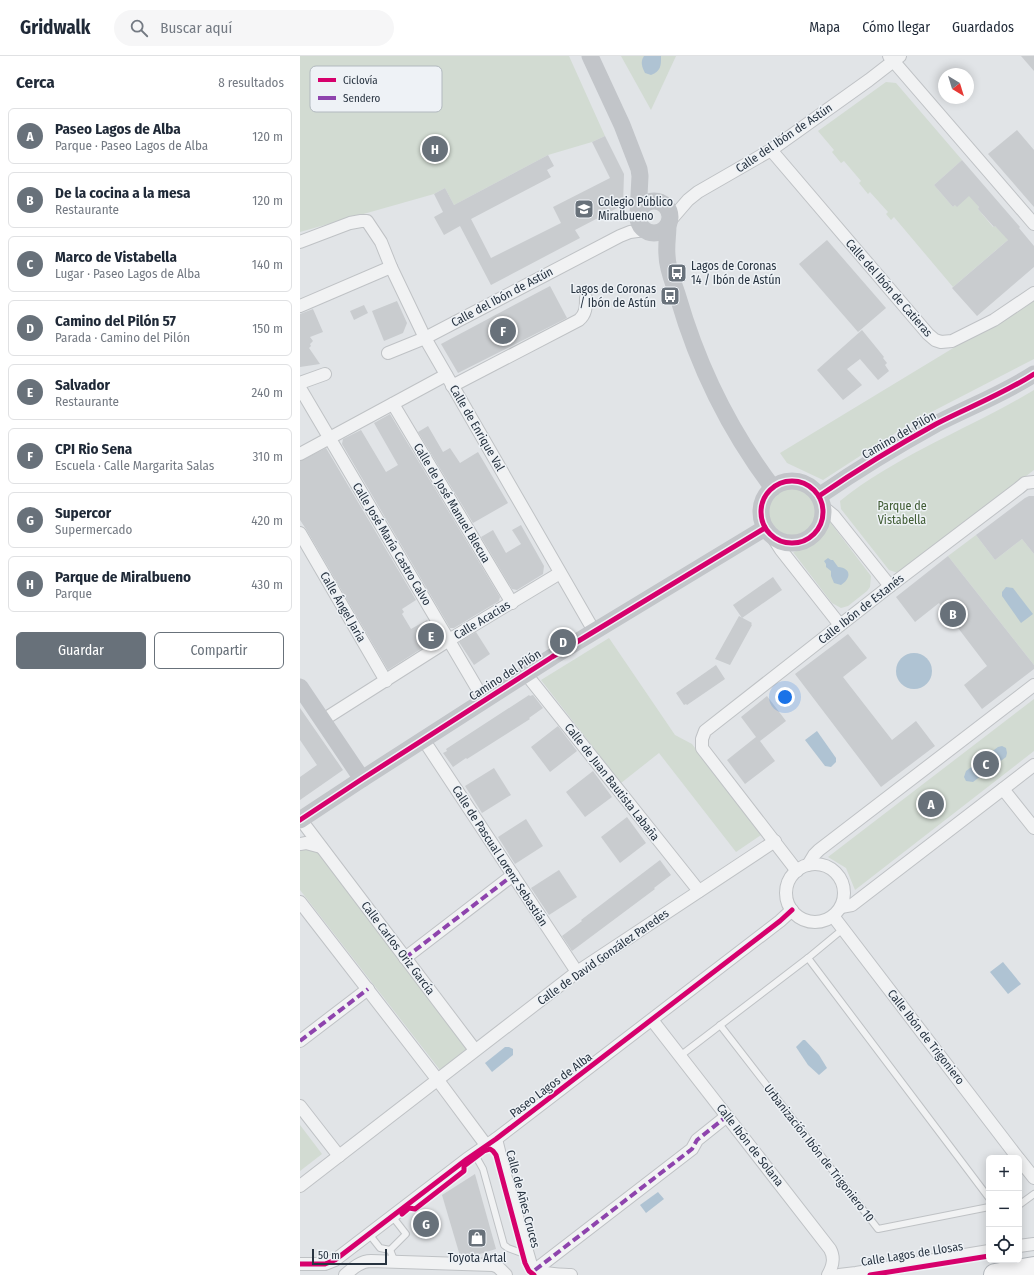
<!DOCTYPE html>
<html lang="es">
<head>
<meta charset="utf-8">
<style>
  body { margin:0; font-family:"Fira Sans Condensed",sans-serif; background:#f6f6f7; color:#1f2937 }
  .controls { position:absolute; right:12px; bottom:12px; display:grid; overflow:hidden; border-radius:6px; box-shadow:0 2px 10px #0003 }
  .controls button { width:36px; height:36px; display:grid; place-items:center; padding:0; border:0; border-bottom:1px solid #e0e1e3; background:#fff; color:#1f2937; font:20px sans-serif }
  .compass { position:absolute; left:638px; top:12px; width:36px; height:36px; border-radius:50%; background:#fff; box-shadow:0 2px 10px #0003; rotate:142deg }
  .scale { position:absolute; left:12px; bottom:10px; width:75px; box-sizing:border-box; padding-left:4px; border:2px solid #273340; border-top:0; font-size:11px; line-height:14px; white-space:nowrap; color:#273340; -webkit-text-stroke:3px #eef2f6; paint-order:stroke }
  .you { position:absolute; left:485px; top:641px; width:14px; height:14px; margin:-10px; border:3px solid #fff; border-radius:50%; background:#1a73e8; box-shadow:0 0 0 6px #1a73e833 }
  .badge { display:grid; place-items:center; width:26px; height:26px; border-radius:50%; background:#68717a; color:#fff; font-size:13px; font-weight:700 }
  .pin { position:absolute; translate:-50% -50%; border:2px solid #fff; box-shadow:0 1px 4px #0006 }
  .list { margin:0; padding:0; list-style:none }
  h2 { display:flex; justify-content:space-between; align-items:center; height:52px; margin:0; padding:0 16px; font-size:17px }
  h2 small { font-size:13px; font-weight:400; color:#747a83 }
  .list li { display:grid; grid-template-columns:26px 1fr auto; gap:12px; align-items:center; box-sizing:border-box; height:56px; margin:0 8px 8px; padding:0 8px; border:1px solid #e0e1e3; border-radius:6px }
  .list b { display:block; font-size:15px; white-space:nowrap }
  .list p { margin:0; font-size:13px; white-space:nowrap; color:#747a83 }
  .list em { font-size:13px; font-style:normal; color:#747a83 }
  .actions { display:flex; gap:8px; padding:12px 16px }
  .actions a { flex:1; padding:9px 0; border:1px solid #68717a; border-radius:6px; text-align:center; font-size:14px; color:#68717a }
  .actions .main { background:#68717a; color:#fff }
  .icon { flex:none; width:22px; height:22px; fill:none; stroke:currentColor; stroke-width:2; stroke-linecap:round; stroke-linejoin:round }
  .map { position:relative; flex:none; width:734px; height:1219px; overflow:hidden }
  header { display:flex; align-items:center; gap:24px; box-sizing:border-box; height:56px; padding:0 20px; background:#fff; border-bottom:1px solid #e0e1e3 }
  header strong { font-size:19px }
  nav { display:flex; gap:22px; margin-inline-start:auto; font-size:14px }
  .search { width:280px; height:36px; background:#f6f6f7; display:flex; align-items:center; gap:10px; box-sizing:border-box; padding:0 14px; border-radius:22px; color:#747a83; font-size:15px }
  main { display:flex }
  aside { flex:1; background:#fff }
  .map>svg:first-child { display:block }
  .green { fill:#d2dbd2 }
  .water { fill:#afc3d3 }
  .building { fill:#c9cccf }
  .lines { fill:none; stroke-linecap:round; stroke-linejoin:round }
  .lane-casing { stroke:#bfc2c5; stroke-width:8 }
  .street-casing { stroke:#bfc2c5; stroke-width:14 }
  .highway-casing { stroke:#b3b7bc; stroke-width:24 }
  .lane { stroke:#f1f2f3; stroke-width:6 }
  .street { stroke:#f1f2f3; stroke-width:12 }
  .secondary { stroke:#c2c5c9; stroke-width:17 }
  .highway { stroke:#f5f5f6; stroke-width:22 }
  .quiet { stroke:#8e44ad; stroke-width:4; stroke-dasharray:8 4; stroke-linecap:butt }
  .cycleway-casing { stroke:#eef2f6; stroke-width:8 }
  .cycleway { stroke:#d6006c; stroke-width:5 }
  .labels { text-anchor:middle; stroke-width:3; stroke-linejoin:round; paint-order:stroke }
  .street-label { font-size:12px; fill:#273340; stroke:#eef2f6 }
  .poi-label { font-size:12px; fill:#273340; stroke:#eef2f6; text-anchor:start }
  .park-label { font-size:12px; fill:#405c34; stroke:#eef2f6 }
  .key { fill:#eef2f6; stroke:#b2b9bf; stroke-width:1 }
  .key-label { font-size:11px; fill:#273340 }
</style>
</head>
<body>
<header>
<strong>Gridwalk</strong>
<div class="search"><svg class="icon" aria-label="search" viewBox="0 0 24 24"><circle cx="10" cy="10" r="6"/><path d="M15 15l6 6"/></svg>Buscar aquí</div>
<nav><a>Mapa</a><a>Cómo llegar</a><a>Guardados</a></nav>
</header>
<main>
<aside>
<h2>Cerca<small>8 resultados</small></h2>
<ul class="list">
<li><span class="badge">A</span><div><b>Paseo Lagos de Alba</b><p>Parque · Paseo Lagos de Alba</p></div><em>120 m</em></li>
<li><span class="badge">B</span><div><b>De la cocina a la mesa</b><p>Restaurante</p></div><em>120 m</em></li>
<li><span class="badge">C</span><div><b>Marco de Vistabella</b><p>Lugar · Paseo Lagos de Alba</p></div><em>140 m</em></li>
<li><span class="badge">D</span><div><b>Camino del Pilón 57</b><p>Parada · Camino del Pilón</p></div><em>150 m</em></li>
<li><span class="badge">E</span><div><b>Salvador</b><p>Restaurante</p></div><em>240 m</em></li>
<li><span class="badge">F</span><div><b>CPI Rio Sena</b><p>Escuela · Calle Margarita Salas</p></div><em>310 m</em></li>
<li><span class="badge">G</span><div><b>Supercor</b><p>Supermercado</p></div><em>420 m</em></li>
<li><span class="badge">H</span><div><b>Parque de Miralbueno</b><p>Parque</p></div><em>430 m</em></li>
</ul>
<div class="actions"><a class="main">Guardar</a><a>Compartir</a></div>
</aside>
<div class="map">
<svg width="734" height="1219" viewBox="0 0 734 1219">
  <rect width="100%" height="100%" fill="#e1e4e7"/>
  <g class="green">
    <polygon points="0,0 269,0 305,80 292,86 248,99 154,149 145,132 134,138 0,176"/>
    <polygon points="321,0 376,0 351,54"/>
    <polygon points="586,26 596,27 662,104 634,129 653,151 655,149 665,131 679,151 678,153 693,171 695,170 709,183 653,231 594,161 591,164 586,158 588,156 570,136 568,138 559,127 561,125 544,105 541,107 532,96 534,94 518,75"/>
    <polygon points="734,243 734,303 614,365 523,424 487,407 480,397"/>
    <path d="M734,334v80l-131,100 -5,3 -9,-3 -48,-61 -1,-8c57,-46 131,-73 194,-111z"/>
    <circle cx="492" cy="455" r="26"/>
    <path d="M530,466l41,54 -1,11 -3,4 -19,15 -7,2 -9,-5 -39,-51c17,-4 30,-13 37,-30z"/>
    <polygon points="676,479 695,504 722,483 734,498 734,609 648,500"/>
    <polygon points="309,582 375,679 392,688 461,779 436,796 359,697 321,727 241,624"/>
    <polygon points="734,643 734,695 555,834 546,812 528,801"/>
    <polygon points="5,792 18,794 168,993 140,1014 0,834 0,794"/>
    <polygon points="0,1069 22,1098 0,1115"/>
  </g>
  <g class="water">
    <path d="M344,0h17c0,10 0,15 -10,19l-6,-2c-3,-6 -5,-11 -1,-17z"/>
    <path d="M528,502l3,2h2l5,7c14,1 13,12 3,18l-7,-2 -3,-7v-5l-5,-4v-3l-2,-3z"/>
    <polygon points="706,531 713,532 733,558 721,567 702,540 702,536"/>
    <circle cx="614" cy="615" r="18"/>
    <polygon points="517,675 536,702 536,706 531,711 525,710 505,684"/>
    <polygon points="702,690 706,692 707,697 706,701 673,726 666,725 664,721 666,715 698,691"/>
    <polygon points="703,906 721,928 708,938 690,916"/>
    <polygon points="503,984 505,984 519,999 527,1012 519,1019 508,1009 496,991"/>
    <polygon points="205,991 209,991 213,993 213,999 192,1016 185,1007"/>
    <polygon points="358,1136 364,1143 346,1157 340,1149"/>
  </g>
  <g class="building">
    <polygon points="721,0 734,0 734,15"/>
    <polygon points="717,74 734,94 734,151 688,98"/>
    <polygon points="305,80 324,118 323,149 275,174 280,182 191,229 160,170 144,179 134,161 143,156 134,138 145,132 154,149 248,99 254,110 247,114 251,121 171,163 191,202 261,167 253,151 310,122 292,86"/>
    <polygon points="662,104 720,171 719,172 734,190 734,211 677,260 652,232 708,184 695,170 694,171 678,153 679,151 669,140 657,151 655,149 653,151 634,129"/>
    <polygon points="527,184 586,252 558,276 499,208"/>
    <polygon points="250,230 267,262 158,317 141,288"/>
    <polygon points="97,245 107,267 103,277 84,285 72,255"/>
    <polygon points="64,249 68,257 54,264 50,255"/>
    <polygon points="13,253 23,276 10,281 13,285 10,288 11,290 9,292 20,308 0,311 0,258"/>
    <polygon points="562,274 584,301 583,302 587,307 585,309 589,315 578,324 560,303 547,313 562,329 543,344 517,314"/>
    <polygon points="90,358 200,541 199,545 154,572 150,572 42,388 43,383 61,374 86,416 98,409 74,367"/>
    <polygon points="128,370 143,396 150,392 160,407 178,396 208,447 173,467 118,376"/>
    <polygon points="26,392 116,544 102,553 104,556 102,558 111,573 127,564 138,582 88,614 6,473 0,464 0,405"/>
    <polygon points="729,440 734,440 734,498 722,483 695,504 676,479 725,442"/>
    <polygon points="221,469 244,510 243,518 217,534 212,533 181,481 193,474 206,497 221,488 212,474"/>
    <polygon points="648,500 734,609 734,613 682,653 664,629 687,610 639,547 615,566 596,541"/>
    <polygon points="473,521 482,534 442,562 433,549"/>
    <polygon points="439,560 452,567 451,568 452,569 430,609 415,603"/>
    <polygon points="176,576 190,598 174,609 159,586"/>
    <polygon points="548,578 567,602 543,621 592,684 616,665 635,690 581,731 495,618"/>
    <polygon points="416,609 425,623 387,649 386,648 384,649 376,637"/>
    <polygon points="229,639 230,640 233,639 243,652 229,662 230,663 167,703 166,702 153,711 143,697 147,695 146,693"/>
    <polygon points="467,640 486,665 460,685 475,705 445,728 427,704 456,681 441,661"/>
    <polygon points="0,652 43,714 0,744 0,721 17,709 0,684"/>
    <polygon points="258,670 277,695 250,716 231,691"/>
    <polygon points="194,712 211,739 182,757 165,730"/>
    <polygon points="293,715 312,741 285,761 266,736"/>
    <polygon points="327,761 346,787 320,807 301,781"/>
    <polygon points="226,763 243,790 215,808 198,781"/>
    <polygon points="360,804 371,819 354,832 355,833 272,895 262,880 282,865 281,864"/>
    <polygon points="259,814 277,841 249,859 231,832"/>
    <polygon points="175,1118 196,1193 170,1201 160,1200 142,1139"/>
  </g>
  <g class="lines">
    <defs>
      <g id="lane">
        <polyline points="508,902 689,1142"/>
        <polyline points="420,969 578,1173 689,1151"/>
        <polyline points="380,1000 508,902 543,873"/>
        <polyline points="174,1097 183,1113 204,1189 208,1192 227,1199"/>
        <polyline points="719,1149 734,1138"/>
        <polyline points="69,1178 80,1192 90,1194 95,1206"/>
        <polyline points="90,1194 106,1178 92,1160"/>
      </g>
      <g id="street">
        <polyline points="589,0 734,168"/>
        <polyline points="471,94 628,278 635,284 641,286 652,285 694,264 734,237"/>
        <polyline points="369,166 388,144 398,136 471,94 569,24 600,0"/>
        <polyline points="0,186 50,167 61,165 67,165 81,186 91,211 125,282 294,575"/>
        <polyline points="0,250 91,211"/>
        <polyline points="88,297 125,282 320,180 330,176 345,174"/>
        <polyline points="0,327 25,318"/>
        <path d="M152,330l127,-66c7,-6 7,-13 7,-22"/>
        <polyline points="0,332 184,644"/>
        <polyline points="93,348 212,547"/>
        <polyline points="0,398 146,319"/>
        <polyline points="523,451 534,460 590,530"/>
        <polyline points="0,477 86,625"/>
        <polyline points="472,480 481,494 540,569"/>
        <polyline points="226,618 399,835"/>
        <polyline points="23,664 149,584 260,517"/>
        <polyline points="123,683 277,916"/>
        <polyline points="703,733 734,772"/>
        <polyline points="1,764 175,994"/>
        <polyline points="0,788 6,787 21,791"/>
        <circle cx="515" cy="837" r="29"/>
        <polyline points="508,809 514,799 519,794 734,629"/>
        <polyline points="497,815 402,692 402,683 405,675 590,530 719,432 725,427 734,426"/>
        <polyline points="0,846 137,1023 186,1089"/>
        <polyline points="541,851 552,849 734,709"/>
        <polyline points="533,860 718,1102"/>
        <polyline points="105,902 213,819"/>
        <path d="M352,964l178,229c5,9 3,17 -2,26"/>
        <polyline points="0,985 68,933"/>
        <polyline points="0,1050 39,1100"/>
        <path d="M196,1083l9,36 26,90c9,10 26,9 40,10"/>
        <polyline points="719,1103 734,1122"/>
        <polyline points="0,1130 277,916 475,785"/>
        <polyline points="719,1190 734,1188"/>
        <polyline points="0,1208 25,1208 35,1204 167,1103 196,1083 480,865 492,854"/>
        <polyline points="235,1214 392,1093 397,1084 427,1060"/>
        <path d="M45,1219c8,-7 16,-14 26,-14l122,4 5,2 8,8"/>
        <polyline points="539,1219 556,1217 689,1195"/>
      </g>
      <polyline id="highway" points="695,1219 734,1212"/>
    </defs>
    <use href="#lane" class="lane-casing"/>
    <use href="#street" class="street-casing"/>
    <use href="#highway" class="highway-casing"/>
    <use href="#lane" class="lane"/>
    <use href="#street" class="street"/>
    <g class="secondary">
      <polyline points="290,0 322,69 339,113 340,120 338,159"/>
      <circle cx="354" cy="161" r="16"/>
      <path d="M368,169c0,10 -2,20 -1,30 0,14 7,29 11,42 20,69 51,133 95,191"/>
      <circle cx="492" cy="456" r="31"/>
      <path d="M519,440c38,-26 77,-50 117,-72 33,-17 67,-30 98,-50"/>
      <polyline points="0,631 62,723"/>
      <polyline points="0,764 62,723 252,601 465,472"/>
    </g>
    <use href="#highway" class="highway"/>
    <g class="quiet">
      <polyline points="105,902 213,819"/>
      <polyline points="0,985 68,933"/>
      <polyline points="235,1214 392,1093 397,1084 427,1060"/>
    </g>
    <defs>
      <g id="cycleway">
        <circle cx="492" cy="456" r="31"/>
        <path d="M519,440c38,-26 77,-50 117,-72 33,-17 67,-30 98,-50"/>
        <polyline points="0,764 62,723 252,601 465,472"/>
        <polyline points="102,1158 109,1152 115,1153 164,1115 164,1110 184,1095 190,1093 193,1095 196,1099 225,1207 229,1215 234,1219"/>
        <polyline points="0,1208 25,1208 35,1204 167,1103 196,1083 480,865 492,854"/>
        <polyline points="570,1219 689,1200"/>
      </g>
    </defs>
    <use href="#cycleway" class="cycleway-casing"/>
    <use href="#cycleway" class="cycleway"/>
  </g>
  <defs>
    <symbol id="school-square" viewBox="-11 -11 22 22"><rect x="-9" y="-9" width="18" height="18" rx="4" fill="#68717a" stroke="#eef2f6"/><path d="M0-5L7-2L0 1L-7-2ZM-4 1L0 2.5L4 1V4Q0 6-4 4Z" fill="#fff"/></symbol>
    <symbol id="bus-square" viewBox="-11 -11 22 22"><rect x="-9" y="-9" width="18" height="18" rx="4" fill="#68717a" stroke="#eef2f6"/><path d="M-5-6H5V4H4V6H2V4H-2V6H-4V4H-5ZM-3.5-4V0h7V-4ZM-3.5 1.2v1.5H-2V1.2ZM2 1.2v1.5H3.5V1.2Z" fill="#fff"/></symbol>
    <symbol id="shop-square" viewBox="-11 -11 22 22"><rect x="-9" y="-9" width="18" height="18" rx="4" fill="#68717a" stroke="#eef2f6"/><path d="M-5-2.5h2.3a2.7 3.5 0 0 1 5.4 0H5L5.5 6h-11ZM-1.5-2.5h3a1.5 2.3 0 0 0-3 0Z" fill="#fff"/></symbol>
  </defs>
  <g fill-rule="evenodd">
    <use href="#school-square" x="273" y="142" width="22" height="22"/>
    <use href="#bus-square" x="366" y="206" width="22" height="22"/>
    <use href="#bus-square" x="359" y="229" width="22" height="22"/>
    <use href="#shop-square" x="166" y="1171" width="22" height="22"/>
  </g>
  <g class="labels">
    <g class="street-label">
      <text transform="translate(484 82) rotate(-34)" y="4">Calle del Ibón de Astún</text>
      <text transform="translate(589 232) rotate(49)" y="4">Calle del Ibón de Catieras</text>
      <text transform="translate(202 241) rotate(-28)" y="4">Calle del Ibón de Astún</text>
      <text transform="translate(177 372) rotate(60)" y="4">Calle de Enrique Val</text>
      <text transform="translate(599 379) rotate(-30)" y="4">Camino del Pilón</text>
      <text transform="translate(152 447) rotate(59)" y="4">Calle de José Manuel Blecua</text>
      <text transform="translate(92 488) rotate(59)" y="4">Calle José María Castro Calvo</text>
      <text transform="translate(43 551) rotate(60)" y="4">Calle Ángel Jaria</text>
      <text transform="translate(561 553) rotate(-38)" y="4">Calle Ibón de Estanés</text>
      <text transform="translate(182 564) rotate(-31)" y="4">Calle Acacias</text>
      <text transform="translate(205 619) rotate(-33)" y="4">Camino del Pilón</text>
      <text transform="translate(312 726) rotate(52)" y="4">Calle de Juan Bautista Labaña</text>
      <text transform="translate(200 800) rotate(57)" y="4">Calle de Pascual Lorenz Sebastián</text>
      <text transform="translate(98 892) rotate(53)" y="4">Calle Carlos Oriz García</text>
      <text transform="translate(303 901) rotate(-35)" y="4">Calle de David González Paredes</text>
      <text transform="translate(626 981) rotate(52)" y="4">Calle Ibón de Trigoniero</text>
      <text transform="translate(251 1029) rotate(-37)" y="4">Paseo Lagos de Alba</text>
      <text transform="translate(450 1089) rotate(52)" y="4">Calle Ibón de Solana</text>
      <text transform="translate(519 1097) rotate(52)" y="4">Urbanización Ibón de Trigoniero 10</text>
      <text transform="translate(223 1143) rotate(75)" y="4">Calle de Añes Cruces</text>
      <text transform="translate(612 1198) rotate(-9)" y="4">Calle Lagos de Llosas</text>
    </g>
    <g class="poi-label">
      <text x="298" y="150">Colegio Público<tspan x="298" dy="14">Miralbueno</tspan></text>
      <text x="391" y="214">Lagos de Coronas<tspan x="391" dy="14">14 / Ibón de Astún</tspan></text>
      <text x="356" y="237" text-anchor="end">Lagos de Coronas<tspan x="356" dy="14">/ Ibón de Astún</tspan></text>
      <text x="177" y="1206" text-anchor="middle">Toyota Artal</text>
    </g>
    <g class="park-label">
      <text x="602" y="454">Parque de<tspan x="602" dy="14">Vistabella</tspan></text>
    </g>
  </g>
  <rect x="10" y="10" width="132" height="46" rx="6" class="key"/>
  <rect x="18" y="22" width="18" height="4" fill="#d6006c"/>
  <rect x="18" y="40" width="18" height="4" fill="#8e44ad"/>
  <g class="key-label">
    <text x="43" y="28">Ciclovía</text>
    <text x="43" y="46">Sendero</text>
  </g>
</svg>
<div class="controls">
<button>+</button>
<button>−</button>
<button><svg class="icon" aria-label="locate" viewBox="0 0 24 24"><circle cx="12" cy="12" r="6"/><path d="M12 2v4M12 18v4M2 12h4M18 12h4"/></svg></button>
</div>
<svg class="compass" viewBox="-18 -18 36 36"><path d="M0-13l5 13h-10z" fill="#e53935"/><path d="M0 13l5-13h-10z" fill="#747a83"/></svg>
<div class="scale">50 m</div>
<div class="you"></div>
<div class="pin badge" style="left:631px;top:748px">A</div>
<div class="pin badge" style="left:653px;top:558px">B</div>
<div class="pin badge" style="left:686px;top:708px">C</div>
<div class="pin badge" style="left:263px;top:586px">D</div>
<div class="pin badge" style="left:131px;top:580px">E</div>
<div class="pin badge" style="left:203px;top:275px">F</div>
<div class="pin badge" style="left:126px;top:1168px">G</div>
<div class="pin badge" style="left:135px;top:93px">H</div>
</div>
</main>
</body>
</html>
